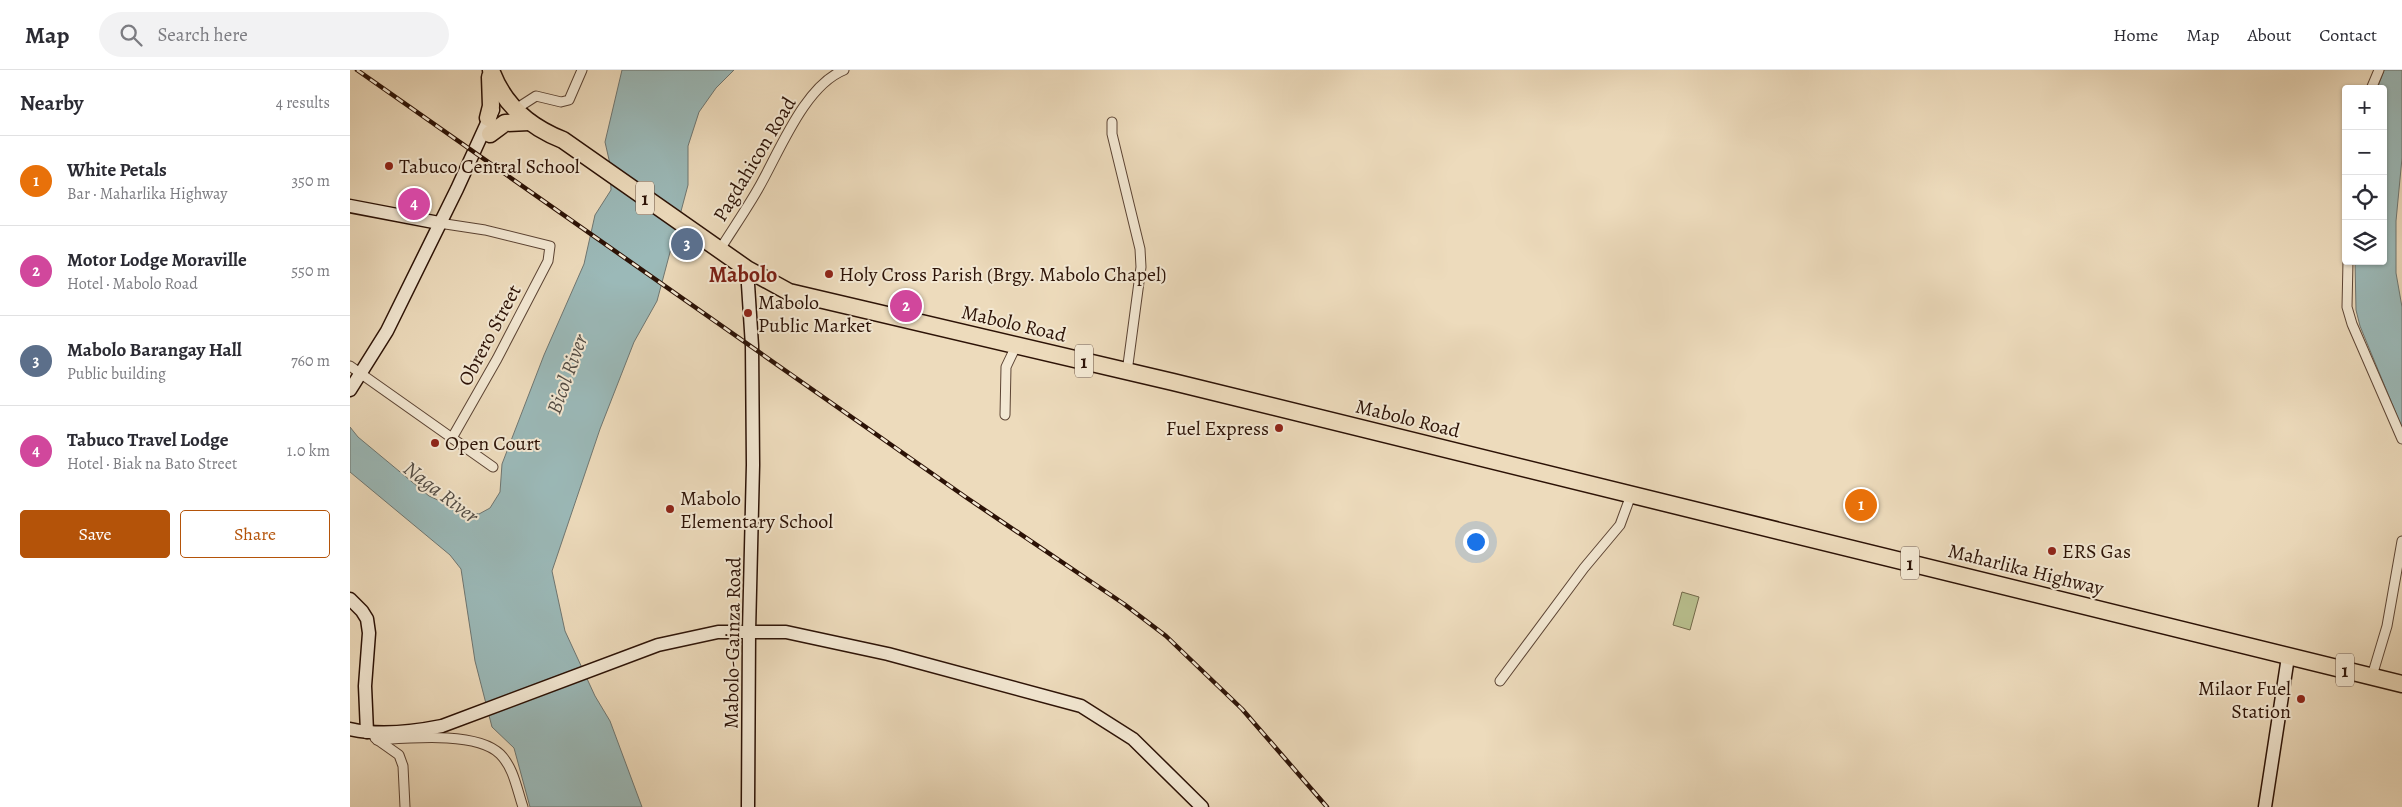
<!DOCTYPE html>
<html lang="en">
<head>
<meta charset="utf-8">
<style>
  body { margin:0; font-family:Alegreya,serif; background:#f2f2f3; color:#2b2b33 }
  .controls { position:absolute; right:15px; top:15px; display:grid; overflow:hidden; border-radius:5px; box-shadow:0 1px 4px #0004 }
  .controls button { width:45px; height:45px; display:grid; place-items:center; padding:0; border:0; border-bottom:1px solid #e1e1e2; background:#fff; color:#2b2b33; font:25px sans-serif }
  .you { position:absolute; left:1125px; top:471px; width:18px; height:18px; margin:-12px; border:4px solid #fff; border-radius:50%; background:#1a73e8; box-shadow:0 0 0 8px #1a73e833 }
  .badge { display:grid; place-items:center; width:32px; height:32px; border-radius:50%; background:#b45309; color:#fff; font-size:16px; font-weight:700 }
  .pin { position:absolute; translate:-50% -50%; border:2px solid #fff; box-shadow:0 1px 5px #0006 }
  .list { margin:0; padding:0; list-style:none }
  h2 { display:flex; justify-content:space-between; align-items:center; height:65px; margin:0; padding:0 20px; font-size:21px }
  h2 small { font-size:16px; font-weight:400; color:#7c7c81 }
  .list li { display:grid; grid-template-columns:32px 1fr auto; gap:15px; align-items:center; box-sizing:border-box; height:90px; padding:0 20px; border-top:1px solid #e1e1e2 }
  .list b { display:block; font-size:19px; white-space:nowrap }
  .list p { margin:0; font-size:16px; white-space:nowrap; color:#7c7c81 }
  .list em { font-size:16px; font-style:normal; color:#7c7c81 }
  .actions { display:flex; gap:10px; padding:15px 20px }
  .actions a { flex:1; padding:11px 0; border:1px solid #b45309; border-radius:5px; text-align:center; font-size:18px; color:#b45309 }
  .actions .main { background:#b45309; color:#fff }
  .icon { flex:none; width:28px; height:28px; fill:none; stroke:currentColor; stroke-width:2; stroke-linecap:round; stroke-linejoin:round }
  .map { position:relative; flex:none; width:2052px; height:737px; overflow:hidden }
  header { display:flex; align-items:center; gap:30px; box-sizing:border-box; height:70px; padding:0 25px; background:#fff; border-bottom:1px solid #e1e1e2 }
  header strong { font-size:24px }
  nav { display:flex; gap:28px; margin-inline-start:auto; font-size:18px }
  .search { width:350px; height:45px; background:#f2f2f3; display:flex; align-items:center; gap:12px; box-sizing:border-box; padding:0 18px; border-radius:28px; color:#7c7c81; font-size:19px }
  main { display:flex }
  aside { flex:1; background:#fff }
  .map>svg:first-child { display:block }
  .green { fill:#b9c08f; stroke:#72694a }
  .water { fill:#9bb9b8; stroke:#6f7671 }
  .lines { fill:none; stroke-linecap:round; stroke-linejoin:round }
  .street-casing { stroke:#5c4434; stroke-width:11 }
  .secondary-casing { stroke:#2c1206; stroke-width:15 }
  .highway-casing { stroke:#2c1206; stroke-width:19 }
  .street { stroke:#f3e8d3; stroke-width:9 }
  .secondary { stroke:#f3e8d3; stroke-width:12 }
  .highway { stroke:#eddbbc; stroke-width:16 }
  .rail-casing { stroke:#2c1206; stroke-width:4.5 }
  .rail { stroke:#f3e8d3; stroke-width:2.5; stroke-dasharray:8; stroke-linecap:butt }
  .poi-dot { fill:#8f2418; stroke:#f3e8d3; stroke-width:2 }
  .labels { text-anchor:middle; stroke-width:4; stroke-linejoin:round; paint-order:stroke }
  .shield { fill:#f3e8d3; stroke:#685244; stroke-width:1 }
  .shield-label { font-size:19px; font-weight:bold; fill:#2c1206 }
  .street-label { font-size:20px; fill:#2c1206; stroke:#f3e8d3 }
  .poi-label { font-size:20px; fill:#2c1206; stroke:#f3e8d3; text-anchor:start }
  .water-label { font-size:21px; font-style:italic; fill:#534c44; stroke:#f3e8d3 }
  .quarter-label { font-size:22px; font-weight:bold; fill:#7a1f14; stroke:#f3e8d3 }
</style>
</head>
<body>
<header>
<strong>Map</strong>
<div class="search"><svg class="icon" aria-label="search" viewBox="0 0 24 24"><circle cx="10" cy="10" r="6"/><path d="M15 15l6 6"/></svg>Search here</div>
<nav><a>Home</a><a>Map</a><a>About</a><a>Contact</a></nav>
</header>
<main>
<aside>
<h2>Nearby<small>4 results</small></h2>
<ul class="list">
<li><span class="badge" style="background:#e8710a">1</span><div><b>White Petals</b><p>Bar · Maharlika Highway</p></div><em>350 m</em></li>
<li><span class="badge" style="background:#d1479c">2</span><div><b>Motor Lodge Moraville</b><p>Hotel · Mabolo Road</p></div><em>550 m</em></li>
<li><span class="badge" style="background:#5c6f8a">3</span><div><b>Mabolo Barangay Hall</b><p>Public building</p></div><em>760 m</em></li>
<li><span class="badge" style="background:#d1479c">4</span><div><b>Tabuco Travel Lodge</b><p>Hotel · Biak na Bato Street</p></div><em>1.0 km</em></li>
</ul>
<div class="actions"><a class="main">Save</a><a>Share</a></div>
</aside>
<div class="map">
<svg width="2052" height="737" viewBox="0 0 2052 737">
  <rect width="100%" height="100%" fill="#eddbbc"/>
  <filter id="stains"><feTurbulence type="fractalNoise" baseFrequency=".004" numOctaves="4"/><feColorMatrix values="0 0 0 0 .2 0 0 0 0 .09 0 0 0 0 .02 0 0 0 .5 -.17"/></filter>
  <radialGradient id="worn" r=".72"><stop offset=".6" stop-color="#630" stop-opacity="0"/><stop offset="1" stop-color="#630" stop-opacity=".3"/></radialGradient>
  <polygon class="green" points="1332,522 1349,527 1340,560 1323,555"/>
  <g class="water">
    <polygon points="272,0 384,0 366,18 349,42 338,76 338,115 307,231 284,272 250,359 202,501 215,561 245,626 260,651 292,737 180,737 164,678 142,657 125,591 111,499 100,485 0,402 0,357 8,367 79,426 114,442 129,444 140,438 150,422 152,394 194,285 234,194 245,145 261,120 260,94 255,72"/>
    <polygon points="2034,0 2052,0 2052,88 2046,151 2046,203 2052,237 2052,358 2010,256 2006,240 2005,191 2033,191 2033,19 2027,19"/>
  </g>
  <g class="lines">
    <defs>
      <g id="street">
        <polyline points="2021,19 2029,0"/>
        <polyline points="172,35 186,26 211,32 219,30 232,0"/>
        <polyline points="762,52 762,64 790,179 791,197 777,302"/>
        <polyline points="89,153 135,160 200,176 198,191 147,289 102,368"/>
        <path d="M369,181c13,-21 27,-41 39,-62 21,-36 46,-103 86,-119"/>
        <polyline points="1998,191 1997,237 2002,254 2052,369"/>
        <polyline points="0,296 143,397"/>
        <polyline points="655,345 656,297 666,276"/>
        <polyline points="2022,606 2037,556 2052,471"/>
        <polyline points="1150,611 1234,498 1270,455 1281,425"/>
        <polyline points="25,668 49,685 53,696 55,737"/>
        <path d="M27,670c31,-2 100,-9 123,14 14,14 17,36 23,53"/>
      </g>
      <g id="secondary">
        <polyline points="0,136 89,153"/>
        <polyline points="397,199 402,276 403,395 399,562 398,737"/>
        <polyline points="0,320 37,261 107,119 143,40"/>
        <polyline points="0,529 12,541 17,549 19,563 15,616 17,662"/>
        <path d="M0,659c30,7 62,3 92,-3l216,-81 60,-13h68l102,22 193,52 52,33 69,68"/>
        <polyline points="1915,737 1938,587"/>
      </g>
      <g id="highway">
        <path d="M141,0c12,34 39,57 72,70l184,129 42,23 384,90 1229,302"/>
        <polyline points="138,48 141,36 140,7"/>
        <polyline points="140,64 155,53 179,52"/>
      </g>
    </defs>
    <use href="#street" class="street-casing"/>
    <use href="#secondary" class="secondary-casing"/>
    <use href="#highway" class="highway-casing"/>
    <use href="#street" class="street"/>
    <use href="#secondary" class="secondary"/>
    <use href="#highway" class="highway"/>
    <defs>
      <polyline id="rail" points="7,0 617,428 774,534 816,566 892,639 977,737"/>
    </defs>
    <use href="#rail" class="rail-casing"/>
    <use href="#rail" class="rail"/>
  </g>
  <g class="poi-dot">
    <circle cx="39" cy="96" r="5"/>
    <circle cx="479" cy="204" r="5"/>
    <circle cx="398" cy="243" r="5"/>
    <circle cx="929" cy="358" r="5"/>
    <circle cx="85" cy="373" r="5"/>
    <circle cx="320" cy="439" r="5"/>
    <circle cx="1702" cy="481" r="5"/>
    <circle cx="1951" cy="629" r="5"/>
  </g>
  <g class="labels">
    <g class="shield">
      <rect x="286" y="111.5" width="18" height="33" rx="4"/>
      <rect x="725" y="274.5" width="18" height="33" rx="4"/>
      <rect x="1551" y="476.5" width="18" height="33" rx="4"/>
      <rect x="1986" y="583.5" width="18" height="33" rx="4"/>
    </g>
    <g class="shield-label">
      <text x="295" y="135">1</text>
      <text x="734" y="298">1</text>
      <text x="1560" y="500">1</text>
      <text x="1995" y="607">1</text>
    </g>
    <g class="street-label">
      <text transform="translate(404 89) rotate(-59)" y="7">Pagdahicon Road</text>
      <text transform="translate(664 253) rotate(13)" y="7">Mabolo Road</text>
      <text transform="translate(139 265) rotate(-62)" y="7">Obrero Street</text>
      <text transform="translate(1058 348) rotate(14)" y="7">Mabolo Road</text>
      <text transform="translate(1676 499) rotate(14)" y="7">Maharlika Highway</text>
      <text transform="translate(382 573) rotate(-89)" y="7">Mabolo-Gainza Road</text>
    </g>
    <g class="poi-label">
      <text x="49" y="103">Tabuco Central School</text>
      <text x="489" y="211">Holy Cross Parish (Brgy. Mabolo Chapel)</text>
      <text x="408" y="239">Mabolo<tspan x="408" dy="23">Public Market</tspan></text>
      <text x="919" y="365" text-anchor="end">Fuel Express</text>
      <text x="95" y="380">Open Court</text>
      <text x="330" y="435">Mabolo<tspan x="330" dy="23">Elementary School</tspan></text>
      <text x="1712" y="488">ERS Gas</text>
      <text x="1941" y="625" text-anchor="end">Milaor Fuel<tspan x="1941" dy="23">Station</tspan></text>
    </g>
    <g class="water-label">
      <text transform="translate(217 304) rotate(-70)" y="7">Bicol River</text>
      <text transform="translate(91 422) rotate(37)" y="7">Naga River</text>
    </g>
    <g class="quarter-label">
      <text x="393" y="212">Mabolo</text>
    </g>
  </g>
  <rect width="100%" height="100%" filter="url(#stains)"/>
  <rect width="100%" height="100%" fill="url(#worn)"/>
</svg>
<div class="controls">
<button>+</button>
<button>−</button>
<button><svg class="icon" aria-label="locate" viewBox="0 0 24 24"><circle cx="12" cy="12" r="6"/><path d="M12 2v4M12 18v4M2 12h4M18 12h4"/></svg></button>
<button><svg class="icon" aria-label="layers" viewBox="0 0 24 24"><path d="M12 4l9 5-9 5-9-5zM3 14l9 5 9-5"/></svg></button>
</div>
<div class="you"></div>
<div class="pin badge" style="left:1511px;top:435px;background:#e8710a">1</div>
<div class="pin badge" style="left:556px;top:236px;background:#d1479c">2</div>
<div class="pin badge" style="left:337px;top:174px;background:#5c6f8a">3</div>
<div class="pin badge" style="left:64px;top:134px;background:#d1479c">4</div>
</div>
</main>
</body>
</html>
